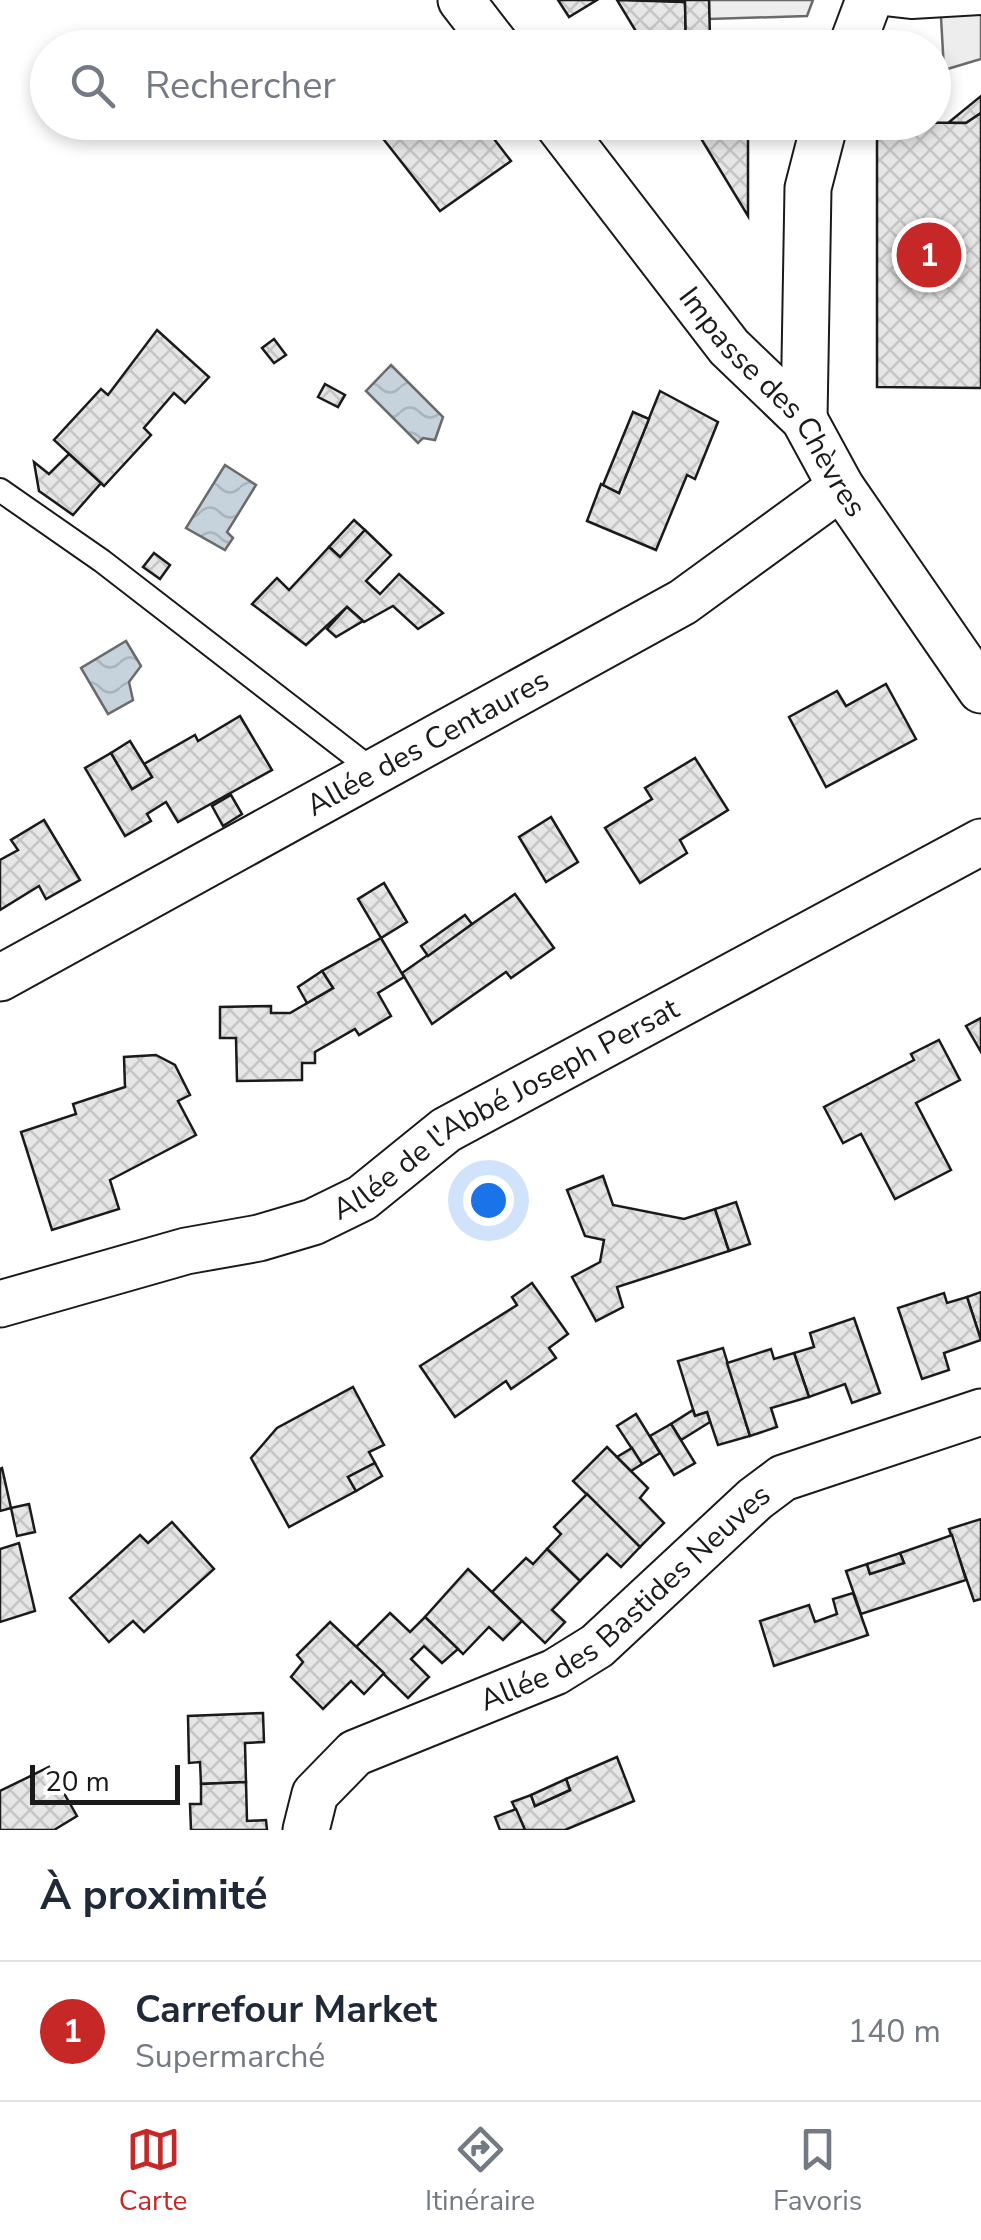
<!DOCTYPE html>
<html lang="fr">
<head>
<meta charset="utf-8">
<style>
  body { margin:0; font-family:"Nunito Sans",sans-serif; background:#f2f2f3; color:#1f2937 }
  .scale { position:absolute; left:30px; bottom:25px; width:150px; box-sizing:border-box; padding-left:10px; border:5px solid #1a1a1a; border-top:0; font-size:28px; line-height:35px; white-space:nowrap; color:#1a1a1a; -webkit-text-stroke:8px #fff; paint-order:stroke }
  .you { position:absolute; left:488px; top:1200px; width:35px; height:35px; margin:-25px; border:8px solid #fff; border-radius:50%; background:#1a73e8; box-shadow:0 0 0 15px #1a73e833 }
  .badge { display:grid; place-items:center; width:65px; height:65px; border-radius:50%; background:#c62828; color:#fff; font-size:32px; font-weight:700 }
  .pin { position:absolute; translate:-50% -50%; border:5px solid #fff; box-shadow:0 2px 10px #0006 }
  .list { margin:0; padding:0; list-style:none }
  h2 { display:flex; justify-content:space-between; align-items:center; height:130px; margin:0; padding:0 40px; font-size:42px }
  h2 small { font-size:32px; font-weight:400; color:#747a83 }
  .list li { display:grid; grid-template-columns:65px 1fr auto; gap:30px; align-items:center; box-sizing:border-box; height:140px; padding:0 40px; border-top:2px solid #e0e1e3 }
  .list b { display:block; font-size:38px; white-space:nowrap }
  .list p { margin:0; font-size:32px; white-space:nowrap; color:#747a83 }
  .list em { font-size:32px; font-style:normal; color:#747a83 }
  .icon { flex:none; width:55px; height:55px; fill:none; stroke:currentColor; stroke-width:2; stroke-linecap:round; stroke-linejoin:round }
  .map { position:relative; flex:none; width:981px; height:1830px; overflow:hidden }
  .search { position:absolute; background:#fff; box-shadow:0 5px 15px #0003; left:30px; right:30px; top:30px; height:110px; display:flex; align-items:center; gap:25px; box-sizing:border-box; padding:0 35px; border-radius:55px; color:#747a83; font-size:38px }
  .sheet { height:270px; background:#fff }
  nav { display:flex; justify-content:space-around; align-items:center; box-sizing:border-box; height:140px; border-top:2px solid #e0e1e3; background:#fff; font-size:28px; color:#747a83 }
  nav a { display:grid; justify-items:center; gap:5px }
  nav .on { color:#c62828 }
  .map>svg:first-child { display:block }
  .parking { fill:#ededed; stroke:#6a6a6a; stroke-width:2.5 }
  .water { fill:url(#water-waves); stroke:#6a6a6a; stroke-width:2.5 }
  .building { fill:url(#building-cross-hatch); stroke:#1a1a1a; stroke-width:2.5 }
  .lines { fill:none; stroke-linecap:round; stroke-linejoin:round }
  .lane-casing { stroke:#1a1a1a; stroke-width:26 }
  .street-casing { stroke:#1a1a1a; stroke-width:49 }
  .lane { stroke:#fff; stroke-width:22 }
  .street { stroke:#fff; stroke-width:45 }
  .labels { text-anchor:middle; stroke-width:8; stroke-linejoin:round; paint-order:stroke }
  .street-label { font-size:30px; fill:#1a1a1a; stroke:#fff }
</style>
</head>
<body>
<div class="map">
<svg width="981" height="1830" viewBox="0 0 981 1830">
  <defs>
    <pattern id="water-waves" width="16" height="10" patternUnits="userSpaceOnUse" patternTransform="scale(2.5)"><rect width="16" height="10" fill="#c6d2dc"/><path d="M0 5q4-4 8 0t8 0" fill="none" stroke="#aab4bc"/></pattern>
    <pattern id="building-cross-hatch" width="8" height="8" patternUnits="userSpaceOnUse" patternTransform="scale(2.5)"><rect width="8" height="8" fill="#e6e6e6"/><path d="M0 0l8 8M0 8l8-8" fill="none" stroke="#c5c5c5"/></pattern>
  </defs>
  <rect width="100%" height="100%" fill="#fff"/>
  <g class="parking">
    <polygon points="709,0 813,0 807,16 709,19"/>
    <polygon points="940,0 981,0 981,59 944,70"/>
  </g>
  <g class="water">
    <polygon points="391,365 443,417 435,440 423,438 418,443 366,391"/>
    <polygon points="225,465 256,485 227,532 233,538 225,550 186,528"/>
    <polygon points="126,641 141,666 129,682 133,700 108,714 81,668"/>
  </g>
  <g class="building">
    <polygon points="558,0 597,0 569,17"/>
    <polygon points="617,0 685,2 686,48 646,48"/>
    <polygon points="648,0 709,0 710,38 747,37 747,48 686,48 685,2"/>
    <polygon points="981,96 981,113 966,123 948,123"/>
    <polygon points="981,113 981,388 877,387 877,122 966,123"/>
    <polygon points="388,122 481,122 511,161 440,211 377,131"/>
    <polygon points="691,122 748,122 748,216"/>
    <polygon points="157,330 209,377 185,403 174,393 144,428 151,435 104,486 54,440 101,389 108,395"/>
    <polygon points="274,339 286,355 274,363 262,348"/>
    <polygon points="325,384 345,395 338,407 318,397"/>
    <polygon points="660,391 718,422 695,479 687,475 656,550 587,521 601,484 619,493"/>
    <polygon points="633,412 649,419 619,493 603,485"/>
    <polygon points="69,454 101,483 73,515 39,491 34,462 49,474"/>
    <polygon points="354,520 365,530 340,557 329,547"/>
    <polygon points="365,530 391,555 366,581 380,594 399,574 443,613 418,629 393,606 364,622 347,607 306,645 252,604 277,578 289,590 329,547 340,557"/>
    <polygon points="154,553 170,565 160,579 143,567"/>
    <polygon points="347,607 363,621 336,637 327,629"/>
    <polygon points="886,684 916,739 826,787 789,717 837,691 846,706"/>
    <polygon points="240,716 272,770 178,822 166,802 147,814 151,821 125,836 85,768 111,753 132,789 152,777 144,764 195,735 198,741"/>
    <polygon points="130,741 152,777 132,789 111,753"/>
    <polygon points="695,758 728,810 680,840 687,853 640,883 605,828 652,799 645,788"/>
    <polygon points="231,795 242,814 223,826 212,806"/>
    <polygon points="551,817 578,862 546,882 519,837"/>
    <polygon points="44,820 80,880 46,899 39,886 0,910 0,860 18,850 11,840"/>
    <polygon points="384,883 407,922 381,938 358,899"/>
    <polygon points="515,894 554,948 511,978 506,972 432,1024 402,973"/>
    <polygon points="465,915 472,924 428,956 421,946"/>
    <polygon points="381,938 404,977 378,993 391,1016 359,1035 355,1029 315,1052 315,1063 302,1063 302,1080 237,1081 236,1038 220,1038 220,1007 271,1006 271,1013 290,1013 333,988 322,971"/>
    <polygon points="322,971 333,988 307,1003 298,987"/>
    <polygon points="981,1018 981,1052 966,1026"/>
    <polygon points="939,1040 960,1080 916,1103 951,1170 895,1199 861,1134 843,1143 824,1107 914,1060 911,1054"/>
    <polygon points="156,1055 175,1065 190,1095 178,1101 196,1135 110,1180 119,1209 52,1230 21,1132 76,1114 73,1104 125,1087 124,1057"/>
    <polygon points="603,1176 613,1205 684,1219 715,1209 729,1251 617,1287 623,1307 596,1321 572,1277 600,1262 604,1240 585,1236 567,1190"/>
    <polygon points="736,1202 750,1244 729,1251 715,1209"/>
    <polygon points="532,1283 568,1334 549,1348 556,1358 511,1389 506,1381 455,1417 420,1366 517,1305 512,1297"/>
    <polygon points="981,1292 981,1340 967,1297"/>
    <polygon points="944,1293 947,1303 967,1297 981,1340 944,1353 949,1370 922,1379 898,1308"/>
    <polygon points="854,1318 880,1393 852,1403 845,1384 809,1397 794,1353 814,1347 810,1333"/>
    <polygon points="723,1348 750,1436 718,1445 707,1412 695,1416 678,1361"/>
    <polygon points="771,1349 774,1359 794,1353 809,1397 771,1408 777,1427 750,1436 727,1363"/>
    <polygon points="353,1387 384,1445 369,1452 375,1463 348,1477 356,1491 289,1527 251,1458 277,1428"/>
    <polygon points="693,1410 695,1416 707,1412 710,1422 681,1440 671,1424"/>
    <polygon points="636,1414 660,1453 642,1464 617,1426"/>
    <polygon points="671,1424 695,1463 674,1475 650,1436"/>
    <polygon points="607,1447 648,1488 640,1498 664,1523 640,1547 573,1481"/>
    <polygon points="632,1448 642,1464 631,1471 617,1457"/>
    <polygon points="375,1463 382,1476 356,1491 348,1477"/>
    <polygon points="2,1468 11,1508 0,1511 0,1469"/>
    <polygon points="587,1494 640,1547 621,1567 607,1554 580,1581 547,1549 561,1534 554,1527"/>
    <polygon points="29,1504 35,1532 17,1536 11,1508"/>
    <polygon points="981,1519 981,1599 974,1601 949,1529"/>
    <polygon points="172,1522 214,1569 144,1632 133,1621 109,1642 70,1598 140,1535 148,1543"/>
    <polygon points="952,1535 966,1580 861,1614 846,1571 867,1564 870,1574 904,1563 900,1553"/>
    <polygon points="19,1543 35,1611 0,1622 0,1549"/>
    <polygon points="547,1549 580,1581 552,1610 565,1622 545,1643 492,1592 526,1558 533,1564"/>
    <polygon points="900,1553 904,1563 870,1574 867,1564"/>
    <polygon points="468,1569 522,1621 503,1640 489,1627 463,1654 425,1617"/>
    <polygon points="853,1593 868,1635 774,1666 760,1621 809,1605 815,1622 837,1614 833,1599"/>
    <polygon points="390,1613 410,1632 425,1617 458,1649 442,1663 424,1646 411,1659 429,1677 408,1698 356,1647"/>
    <polygon points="330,1622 384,1673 364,1694 351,1681 323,1709 291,1677 303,1662 297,1655"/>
    <polygon points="263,1713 264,1742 245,1743 246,1782 201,1784 200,1762 189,1763 188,1716"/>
    <polygon points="617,1757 634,1801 565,1830 525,1830 512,1802 531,1795 535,1806 570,1790 566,1779"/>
    <polygon points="49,1767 77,1816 54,1830 0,1830 0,1791"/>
    <polygon points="566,1779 570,1790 535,1806 531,1795"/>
    <polygon points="246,1782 247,1821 266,1820 267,1830 191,1830 190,1804 201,1804 201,1784"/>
    <polygon points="516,1809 525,1830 500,1830 495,1817"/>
  </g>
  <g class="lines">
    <defs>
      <g id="lane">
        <polyline points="868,2 912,7 981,3"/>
        <polyline points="0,490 102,561 375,772"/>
      </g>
      <g id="street">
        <polyline points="461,0 498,48"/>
        <polyline points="851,48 869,0"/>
        <path id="s1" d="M556,122l173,225 75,72 37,68 140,203"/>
        <polyline points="804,419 808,188 825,122"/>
        <path id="s2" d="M0,978l683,-376 158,-115"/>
        <path id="s3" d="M0,1304l186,-53 73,-13 54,-16 49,-24 84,-68 535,-288"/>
        <path id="s4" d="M306,1830l9,-36 40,-41 200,-81 42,-26 158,-147 28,-21 198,-66"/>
      </g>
    </defs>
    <use href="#lane" class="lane-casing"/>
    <use href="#street" class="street-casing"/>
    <use href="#lane" class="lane"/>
    <use href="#street" class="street"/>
  </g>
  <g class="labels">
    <g class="street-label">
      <text dy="10" stroke="none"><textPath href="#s1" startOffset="355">Impasse des Chèvres</textPath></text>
      <text dy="10" stroke="none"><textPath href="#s2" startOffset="488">Allée des Centaures</textPath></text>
      <text dy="10" stroke="none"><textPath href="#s3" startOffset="548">Allée de l'Abbé Joseph Persat</textPath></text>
      <text dy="10" stroke="none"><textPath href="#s4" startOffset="410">Allée des Bastides Neuves</textPath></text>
    </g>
  </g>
</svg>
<div class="scale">20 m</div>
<div class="you"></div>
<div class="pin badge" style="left:929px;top:255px">1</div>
<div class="search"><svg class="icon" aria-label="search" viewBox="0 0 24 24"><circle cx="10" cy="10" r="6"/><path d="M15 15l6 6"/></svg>Rechercher</div>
</div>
<section class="sheet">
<h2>À proximité<small></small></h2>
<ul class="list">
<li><span class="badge">1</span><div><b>Carrefour Market</b><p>Supermarché</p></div><em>140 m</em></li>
</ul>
</section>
<nav>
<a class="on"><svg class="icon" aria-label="map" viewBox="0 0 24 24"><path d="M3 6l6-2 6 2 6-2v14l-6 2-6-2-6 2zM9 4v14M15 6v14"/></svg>Carte</a>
<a><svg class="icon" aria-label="directions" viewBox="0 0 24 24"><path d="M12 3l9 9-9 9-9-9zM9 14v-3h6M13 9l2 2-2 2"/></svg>Itinéraire</a>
<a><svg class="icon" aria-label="saved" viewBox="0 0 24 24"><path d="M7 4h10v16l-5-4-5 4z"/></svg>Favoris</a>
</nav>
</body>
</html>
